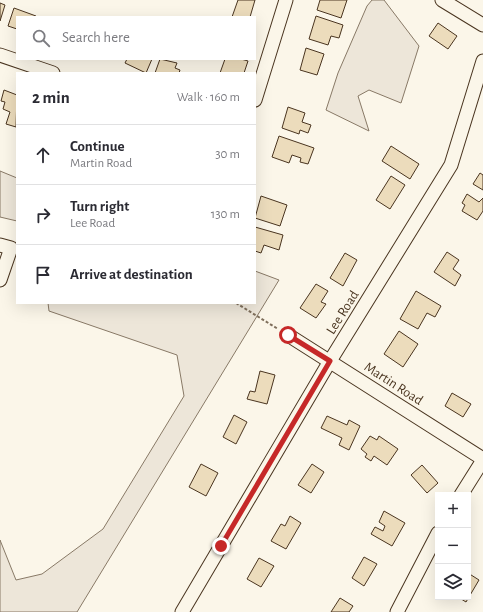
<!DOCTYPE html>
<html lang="en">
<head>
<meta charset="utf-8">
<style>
  body { margin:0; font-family:"Alegreya Sans",sans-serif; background:#f2f2f3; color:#2b2b33 }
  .controls { position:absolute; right:12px; bottom:12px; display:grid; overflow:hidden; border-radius:0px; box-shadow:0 4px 16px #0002 }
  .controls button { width:36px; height:36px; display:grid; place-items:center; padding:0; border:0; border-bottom:1px solid #e1e1e2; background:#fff; color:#2b2b33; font:20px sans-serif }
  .stop { position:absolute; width:12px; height:12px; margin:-9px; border:3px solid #c62828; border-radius:50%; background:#fff }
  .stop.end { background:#c62828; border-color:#fff; box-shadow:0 1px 4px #0008 }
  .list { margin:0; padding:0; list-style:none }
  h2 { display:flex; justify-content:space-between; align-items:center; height:52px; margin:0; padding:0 16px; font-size:17px }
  h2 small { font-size:13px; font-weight:400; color:#7c7c81 }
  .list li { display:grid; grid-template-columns:26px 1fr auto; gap:12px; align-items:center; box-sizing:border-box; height:60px; padding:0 16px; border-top:1px solid #e1e1e2 }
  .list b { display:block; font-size:15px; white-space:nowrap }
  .list p { margin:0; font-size:13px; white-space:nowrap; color:#7c7c81 }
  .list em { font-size:13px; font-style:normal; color:#7c7c81 }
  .icon { flex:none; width:22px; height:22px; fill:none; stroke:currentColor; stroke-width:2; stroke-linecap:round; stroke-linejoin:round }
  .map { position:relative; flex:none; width:483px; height:612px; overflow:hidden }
  .search { position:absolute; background:#fff; box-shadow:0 4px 16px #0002; left:16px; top:16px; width:240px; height:44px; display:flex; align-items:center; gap:10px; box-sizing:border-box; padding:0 14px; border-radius:0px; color:#7c7c81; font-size:15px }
  .panel { position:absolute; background:#fff; box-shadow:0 4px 16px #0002; left:16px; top:72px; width:240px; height:232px; border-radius:0px }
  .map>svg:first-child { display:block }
  .green { fill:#ede6d9; stroke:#887966 }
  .building { fill:#ecdcbc; stroke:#4a3520 }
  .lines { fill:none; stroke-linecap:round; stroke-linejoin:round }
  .minor-casing { stroke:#4a3520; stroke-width:15 }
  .path { stroke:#7f6f5c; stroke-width:2; stroke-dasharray:3 2; stroke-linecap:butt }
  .minor { stroke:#fbf6e9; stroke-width:13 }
  .route { stroke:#c62828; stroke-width:5 }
  .labels { text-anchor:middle; stroke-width:3; stroke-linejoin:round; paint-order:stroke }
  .street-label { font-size:14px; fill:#4a3520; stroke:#fbf6e9 }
</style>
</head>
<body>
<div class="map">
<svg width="483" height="612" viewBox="0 0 483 612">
  <rect width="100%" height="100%" fill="#fbf6e9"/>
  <g class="green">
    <polygon points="372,0 384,0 419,46 401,103 369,90 358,96 369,131 326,110 338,73 367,6"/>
    <polygon points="0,171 17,178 17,221 0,217"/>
    <polygon points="255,271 279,280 77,612 0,612 0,540 16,580 42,574 103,529 184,396 177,355 49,311 48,303 255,303"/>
  </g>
  <g class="building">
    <polygon points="238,0 255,0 250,17 232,17"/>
    <polygon points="320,0 347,0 341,18 317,10"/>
    <polygon points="0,3 5,5 0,21"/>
    <polygon points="14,8 36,16 35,17 17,17 17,29 8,26"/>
    <polygon points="316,16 343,25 339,38 331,36 328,45 309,39"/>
    <polygon points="438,23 457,36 448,49 429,36"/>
    <polygon points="306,48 324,54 317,75 300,70"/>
    <polygon points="127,59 152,59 146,73 125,63"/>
    <polygon points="160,59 177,63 175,68 180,70 179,73 155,73"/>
    <polygon points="225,59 241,59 248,61 244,73 220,73"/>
    <polygon points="4,90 17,95 16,127 6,124 10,112 3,109 5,102 1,101"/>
    <polygon points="288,107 305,113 302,122 311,125 308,133 300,130 299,134 282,128"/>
    <polygon points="279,136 314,148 308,164 300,162 301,158 292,155 289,163 272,157"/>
    <polygon points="391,146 419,164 410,179 382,161"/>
    <polygon points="480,173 483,175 483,190 473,184"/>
    <polygon points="391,176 405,185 390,209 376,200"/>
    <polygon points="467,194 479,202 483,198 483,211 477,220 462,211 465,205 462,203"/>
    <polygon points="261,196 287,205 280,226 255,218"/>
    <polygon points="255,227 283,235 279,250 264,245 261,253 255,251"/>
    <polygon points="447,252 459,260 453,269 461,275 455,286 434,272"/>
    <polygon points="345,253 357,260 343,286 330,278"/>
    <polygon points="316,284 328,291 321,302 326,304 316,318 300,308"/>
    <polygon points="416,291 441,306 435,317 427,313 418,329 400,319"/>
    <polygon points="399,331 418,344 403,367 384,354"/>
    <polygon points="260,371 275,375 267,404 247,399 250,391 255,392"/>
    <polygon points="452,393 471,404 463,417 445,406"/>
    <polygon points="234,415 247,422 236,444 223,437"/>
    <polygon points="327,416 347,425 349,420 360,426 349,450 339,445 342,438 321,428"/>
    <polygon points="370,436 377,440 379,436 398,449 387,465 374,456 371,461 365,457 367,454 361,449"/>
    <polygon points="201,464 218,473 206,496 189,487"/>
    <polygon points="312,464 324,472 311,493 298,485"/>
    <polygon points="422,465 438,483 427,493 411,475"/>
    <polygon points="384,511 405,523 392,546 371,534 375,527 383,531 385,526 379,522"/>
    <polygon points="290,516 301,523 286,549 271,541 281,524 285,526"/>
    <polygon points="364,557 377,564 364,586 352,578"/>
    <polygon points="259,558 274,566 261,587 247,579"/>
    <polygon points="468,573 479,580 466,602 458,597 468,597"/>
    <polygon points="340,598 353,606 349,612 331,612"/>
  </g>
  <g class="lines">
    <defs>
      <g id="minor">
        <polyline points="442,0 483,25"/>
        <polyline points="0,55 53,73"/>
        <polyline points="255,100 286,0"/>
        <polyline points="0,245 11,248 0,280"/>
        <polyline points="288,335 483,459"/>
        <polyline points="461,495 483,460"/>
        <polyline points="182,612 330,361 451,165 483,61"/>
        <polyline points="397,612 438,533"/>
      </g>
    </defs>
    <use href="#minor" class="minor-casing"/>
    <polyline class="path" points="236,303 278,329"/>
    <use href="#minor" class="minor"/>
  </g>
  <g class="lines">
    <polyline class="route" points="221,546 330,361 288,335"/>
  </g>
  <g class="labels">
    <g class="street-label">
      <text transform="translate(342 312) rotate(-58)" y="5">Lee Road</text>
      <text transform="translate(394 383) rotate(33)" y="5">Martin Road</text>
    </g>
  </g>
</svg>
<div class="controls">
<button>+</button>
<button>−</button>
<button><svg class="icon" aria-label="layers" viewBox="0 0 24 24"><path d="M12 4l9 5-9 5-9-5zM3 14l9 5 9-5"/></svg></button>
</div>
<div class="stop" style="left:288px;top:335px"></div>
<div class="stop end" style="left:221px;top:546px"></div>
<div class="search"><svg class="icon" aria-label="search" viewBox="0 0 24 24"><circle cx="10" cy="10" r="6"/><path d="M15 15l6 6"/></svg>Search here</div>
<section class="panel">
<h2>2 min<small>Walk · 160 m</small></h2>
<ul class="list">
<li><svg class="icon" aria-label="ahead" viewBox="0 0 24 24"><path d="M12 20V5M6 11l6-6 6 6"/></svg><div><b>Continue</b><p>Martin Road</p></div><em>30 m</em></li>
<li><svg class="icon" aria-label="right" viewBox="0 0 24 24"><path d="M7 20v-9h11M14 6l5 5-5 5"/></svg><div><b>Turn right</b><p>Lee Road</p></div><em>130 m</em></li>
<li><svg class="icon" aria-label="arrive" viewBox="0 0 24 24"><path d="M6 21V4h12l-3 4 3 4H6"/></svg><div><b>Arrive at destination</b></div></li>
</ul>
</section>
</div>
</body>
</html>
